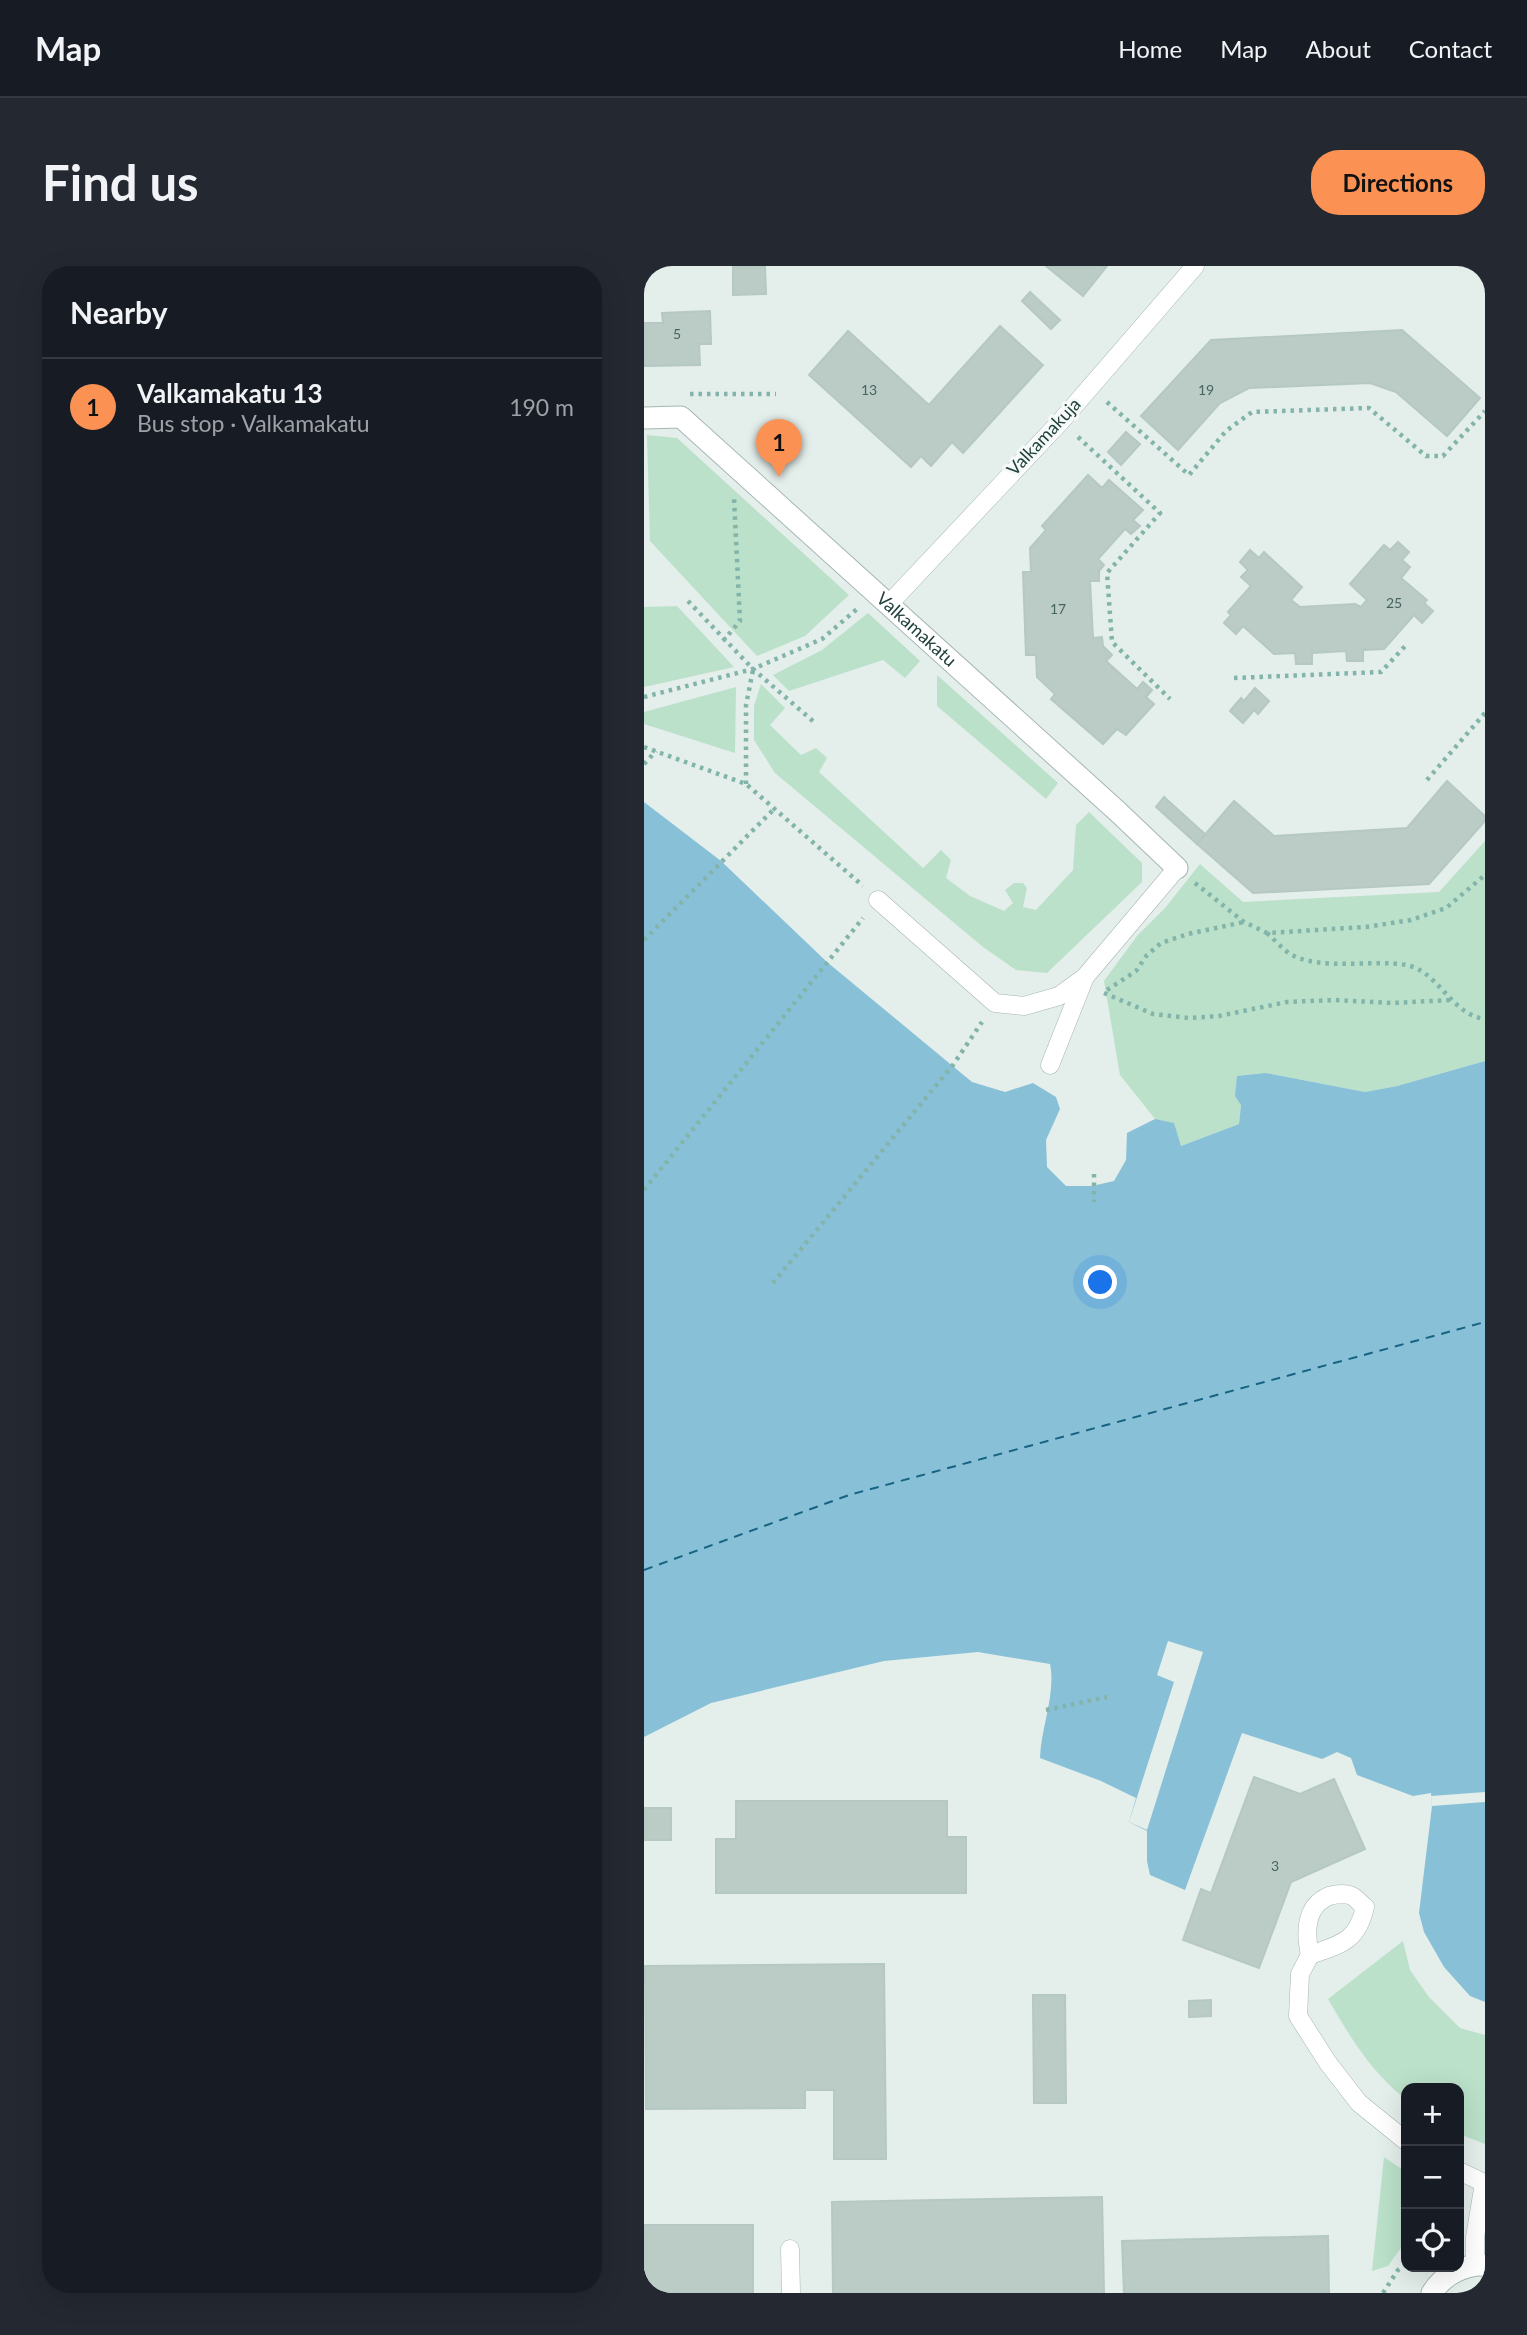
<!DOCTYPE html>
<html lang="en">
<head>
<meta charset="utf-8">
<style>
  body { margin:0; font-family:Lato,sans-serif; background:#242831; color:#f1f3f6 }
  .controls { position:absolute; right:21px; bottom:21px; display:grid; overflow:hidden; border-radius:14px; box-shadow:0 7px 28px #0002 }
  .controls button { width:63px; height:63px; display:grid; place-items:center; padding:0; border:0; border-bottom:2px solid #363941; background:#171b24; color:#f1f3f6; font:35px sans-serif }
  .you { position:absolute; left:457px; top:1017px; width:24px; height:24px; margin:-18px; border:5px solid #fff; border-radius:50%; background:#1a73e8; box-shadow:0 0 0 10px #1a73e833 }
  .badge { display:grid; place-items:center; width:46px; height:46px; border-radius:50%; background:#fb9254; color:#111; font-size:23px; font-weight:700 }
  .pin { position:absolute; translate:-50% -58px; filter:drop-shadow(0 2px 4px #0008) }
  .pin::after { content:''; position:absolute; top:37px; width:24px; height:21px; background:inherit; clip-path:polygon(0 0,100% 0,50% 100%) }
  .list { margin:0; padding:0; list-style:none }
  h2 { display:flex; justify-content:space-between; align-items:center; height:91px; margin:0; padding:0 28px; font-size:30px }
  h2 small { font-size:23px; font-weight:400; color:#9ea1a6 }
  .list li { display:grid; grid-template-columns:46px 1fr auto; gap:21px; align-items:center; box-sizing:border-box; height:98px; padding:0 28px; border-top:2px solid #363941 }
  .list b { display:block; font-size:26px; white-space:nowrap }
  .list p { margin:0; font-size:23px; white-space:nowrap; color:#9ea1a6 }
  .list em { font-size:23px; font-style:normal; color:#9ea1a6 }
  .icon { flex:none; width:38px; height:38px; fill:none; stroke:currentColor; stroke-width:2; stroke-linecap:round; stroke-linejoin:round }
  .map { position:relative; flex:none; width:841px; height:2027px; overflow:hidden; border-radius:28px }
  header { display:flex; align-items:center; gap:42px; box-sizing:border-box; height:98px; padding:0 35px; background:#171b24; border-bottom:2px solid #363941 }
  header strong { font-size:33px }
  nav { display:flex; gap:38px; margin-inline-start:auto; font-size:24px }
  .intro { display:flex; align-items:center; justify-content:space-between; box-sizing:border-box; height:168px; padding:0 42px }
  h1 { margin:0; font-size:49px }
  .button { padding:18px 32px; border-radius:28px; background:#fb9254; color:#111; font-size:24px; font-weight:700 }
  main { display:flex; gap:42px; padding:0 42px }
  aside { flex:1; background:#171b24; border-radius:28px; box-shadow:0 7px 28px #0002 }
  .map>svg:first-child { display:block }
  .green { fill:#bbe1ca }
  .water { fill:#88c1d7 }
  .pier { fill:#e4eeeb }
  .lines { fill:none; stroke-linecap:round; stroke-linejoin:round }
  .ferry { stroke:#176382; stroke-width:2; stroke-dasharray:9 7; stroke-linecap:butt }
  .building { fill:#bbccc7; stroke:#b5c8c3; stroke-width:2 }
  .service-casing { stroke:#a6b7b3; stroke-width:19 }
  .minor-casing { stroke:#a6b7b3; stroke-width:23 }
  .path { stroke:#82b4aa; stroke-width:4.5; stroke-dasharray:3.5 5; stroke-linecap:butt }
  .service { stroke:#fff; stroke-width:18 }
  .minor { stroke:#fff; stroke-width:21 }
  .labels { text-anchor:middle; stroke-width:6; stroke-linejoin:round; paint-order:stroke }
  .number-label { font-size:14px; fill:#486460 }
  .street-label { font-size:18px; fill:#21413d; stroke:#f5faf8 }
</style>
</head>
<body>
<header>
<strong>Map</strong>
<nav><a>Home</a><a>Map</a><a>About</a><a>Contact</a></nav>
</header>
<div class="intro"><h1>Find us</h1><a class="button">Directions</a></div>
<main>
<aside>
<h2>Nearby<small></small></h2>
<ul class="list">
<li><span class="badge">1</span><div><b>Valkamakatu 13</b><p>Bus stop · Valkamakatu</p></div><em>190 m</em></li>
</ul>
</aside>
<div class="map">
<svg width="841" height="2027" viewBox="0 0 841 2027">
  <rect width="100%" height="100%" fill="#e4eeeb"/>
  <g class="green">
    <polygon points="3,169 33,172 205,329 161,370 113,390 6,275"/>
    <polygon points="33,340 90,401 0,421 0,341"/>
    <polygon points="224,347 276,395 261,412 239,394 145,425 129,409 178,384"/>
    <polygon points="293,409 414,517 402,533 293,440"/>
    <polygon points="117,418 141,442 126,459 157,489 172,482 183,492 175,506 279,602 297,584 307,594 302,612 326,630 360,645 369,637 361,624 370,617 379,617 383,622 379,641 392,644 429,604 432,559 445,546 498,597 498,616 403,707 372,704 339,681 131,507 110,474 110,440"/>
    <polygon points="92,421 91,487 0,458 0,446"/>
    <polygon points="841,575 841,795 753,820 721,826 622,807 597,839 595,858 537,880 511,853 476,809 460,715 493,670 521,642 556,598 599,636 795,626"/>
    <path d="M759,1675l7,29 19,27 31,31 25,7v109l-26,-10v-46h-53v11c-34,-25 -57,-64 -78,-100z"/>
    <polygon points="740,1891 762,1906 762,1975 744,2000 728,2005"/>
  </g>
  <path class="water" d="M0,536l77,59 106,101 145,120 33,10 28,-9 23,14 4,12 -14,31 1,27 19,19h26l22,-5 12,-21 1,-27 28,-14 19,4 7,23 58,-22 2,-19 -6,-9 2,-20 29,-3 99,19 32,-6 88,-25v941l-15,-6 -26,-29 -20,-35 -5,-19 13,-107 -1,-13 -18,3 -56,-21 -6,-17 -14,-6 -15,7 -80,-26 -57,157 -35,-15 -3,-14v-30l-18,-9 7,-24 -35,-17 -61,-23c1,-31 16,-64 10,-94l-72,-12 -94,9 -173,42 -67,34z"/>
  <g class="pier">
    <polygon points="524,1375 559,1386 503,1564 485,1556 530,1416 513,1409"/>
    <polygon points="841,1526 841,1536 788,1540 787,1530"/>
  </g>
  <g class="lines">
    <polyline class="ferry" points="0,1304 205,1229 841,1056"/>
  </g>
  <g class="building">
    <polygon points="89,0 121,0 122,28 89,29"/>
    <polygon points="402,0 463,0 439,30"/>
    <polygon points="386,26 416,54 407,63 378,35"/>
    <polygon points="66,45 67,78 55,78 56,99 0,100 0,57 19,57 18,47"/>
    <polygon points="356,60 399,99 319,187 308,176 287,200 277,190 267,201 165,109 204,65 285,139"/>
    <polygon points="758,64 836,132 803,170 752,126 726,117 605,122 576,137 534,184 497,150 567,74"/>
    <polygon points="482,166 496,178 477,199 464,186"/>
    <polygon points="444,209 458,222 465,214 499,244 489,254 496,260 487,268 481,263 454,293 460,299 455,305 455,315 446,315 449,372 458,371 459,380 468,389 462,395 493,423 499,416 508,424 502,431 510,438 482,469 473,463 459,478 407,433 411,428 393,411 392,389 382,389 379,306 387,306 386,282 402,264 398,260"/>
    <polygon points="754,276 765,286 758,294 766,301 757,312 783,334 780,337 789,345 778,357 770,349 740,383 719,384 719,395 703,395 702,385 668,387 668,398 652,398 651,387 630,388 599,360 592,368 580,357 587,349 584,346 607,320 597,311 604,304 596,296 606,284 615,292 620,286 658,321 647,334 656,341 711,338 717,341 723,334 706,318 740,279 746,284"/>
    <polygon points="611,422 625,435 614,448 610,444 599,457 586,445 597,432 600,435"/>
    <polygon points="803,515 841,550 841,555 785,618 609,627 553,578 590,535 630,570 763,562"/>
    <polygon points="520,531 561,568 553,578 512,541"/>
    <polygon points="610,1511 656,1528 690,1513 721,1583 647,1616 615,1702 539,1674 557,1623 567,1627"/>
    <polygon points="92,1535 303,1535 303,1571 322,1571 322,1627 72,1627 72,1573 92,1573"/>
    <rect x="0" y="1542" width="27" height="32"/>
    <polygon points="240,1698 242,1893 190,1893 190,1824 161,1824 161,1842 2,1843 1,1700"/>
    <polygon points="389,1729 421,1729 422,1837 390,1837"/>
    <polygon points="567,1734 567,1750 545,1751 545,1735"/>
    <polygon points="458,1931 460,2027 189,2027 188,1936"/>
    <rect x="0" y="1959" width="109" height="68"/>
    <polygon points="684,1970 685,2027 480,2027 478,1975"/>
  </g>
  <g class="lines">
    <defs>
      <g id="service">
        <polyline points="245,338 417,155 551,0"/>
        <polyline points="234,634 351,737 380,740 415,730 441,711 533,602"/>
        <polyline points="406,799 441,711"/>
        <path d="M666,1689c31,-11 47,-13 55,-48 -4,-3 -9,-9 -13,-11 -6,-3 -16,-2 -23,0 -24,10 -24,37 -19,59l-10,19 -2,42 30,47 31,40 47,38"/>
        <polyline points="815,1905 840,1917 831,1971 831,1999"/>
        <polyline points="146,1983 147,2027"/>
      </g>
      <g id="minor">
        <path id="s1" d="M0,152l37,-1 436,394 60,57"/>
        <path d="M788,2027c11,-18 32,-29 53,-28"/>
      </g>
    </defs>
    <use href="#service" class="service-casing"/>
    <use href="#minor" class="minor-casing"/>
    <g class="path">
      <polyline points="46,128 132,128"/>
      <polyline points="463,136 545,209 582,165 608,146 725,142 782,190 799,190 841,145"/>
      <polyline points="434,171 516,247 463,307 468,376 526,433"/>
      <polyline points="44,335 109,403 170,456"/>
      <polyline points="79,375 96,355 90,232"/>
      <polyline points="590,412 737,406 763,378"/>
      <polyline points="0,431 109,403 178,373 213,343"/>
      <polyline points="0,481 102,518 219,620"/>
      <polyline points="0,498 12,485"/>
      <polyline points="783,514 841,447"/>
      <polyline points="102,518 102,439 109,404"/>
      <polyline points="551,617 600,656 623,667 722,661 767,654 802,642 841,609"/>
      <path d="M623,667c8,7 16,17 25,22 31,16 80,4 114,10 33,6 45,50 79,54"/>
      <polyline points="0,674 130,543"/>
      <polyline points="463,724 492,705 503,689 517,677 544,668 600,656"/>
      <polyline points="460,727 509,748 545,752 575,750 643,736 690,734 748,737 807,734"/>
      <polyline points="450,908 450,936"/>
      <polyline points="0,924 219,652"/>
      <polyline points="129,1017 309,799 338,756"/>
      <polyline points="402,1444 463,1431"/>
      <polyline points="739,2027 754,2004 762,1998"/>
    </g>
    <use href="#service" class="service"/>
    <use href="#minor" class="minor"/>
  </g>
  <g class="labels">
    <g class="number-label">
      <text x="33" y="73">5</text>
      <text x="225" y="129">13</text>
      <text x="562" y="129">19</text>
      <text x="750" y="342">25</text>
      <text x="414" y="348">17</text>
      <text x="631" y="1605">3</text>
    </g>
    <g class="street-label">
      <text transform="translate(400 171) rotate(-47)" y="6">Valkamakuja</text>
      <text dy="6" stroke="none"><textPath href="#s1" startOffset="354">Valkamakatu</textPath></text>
    </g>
  </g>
</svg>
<div class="controls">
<button>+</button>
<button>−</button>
<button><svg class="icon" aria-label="locate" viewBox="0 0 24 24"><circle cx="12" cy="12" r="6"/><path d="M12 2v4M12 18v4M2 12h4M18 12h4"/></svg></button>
</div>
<div class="you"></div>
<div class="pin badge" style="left:135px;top:211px">1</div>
</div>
</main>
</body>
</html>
